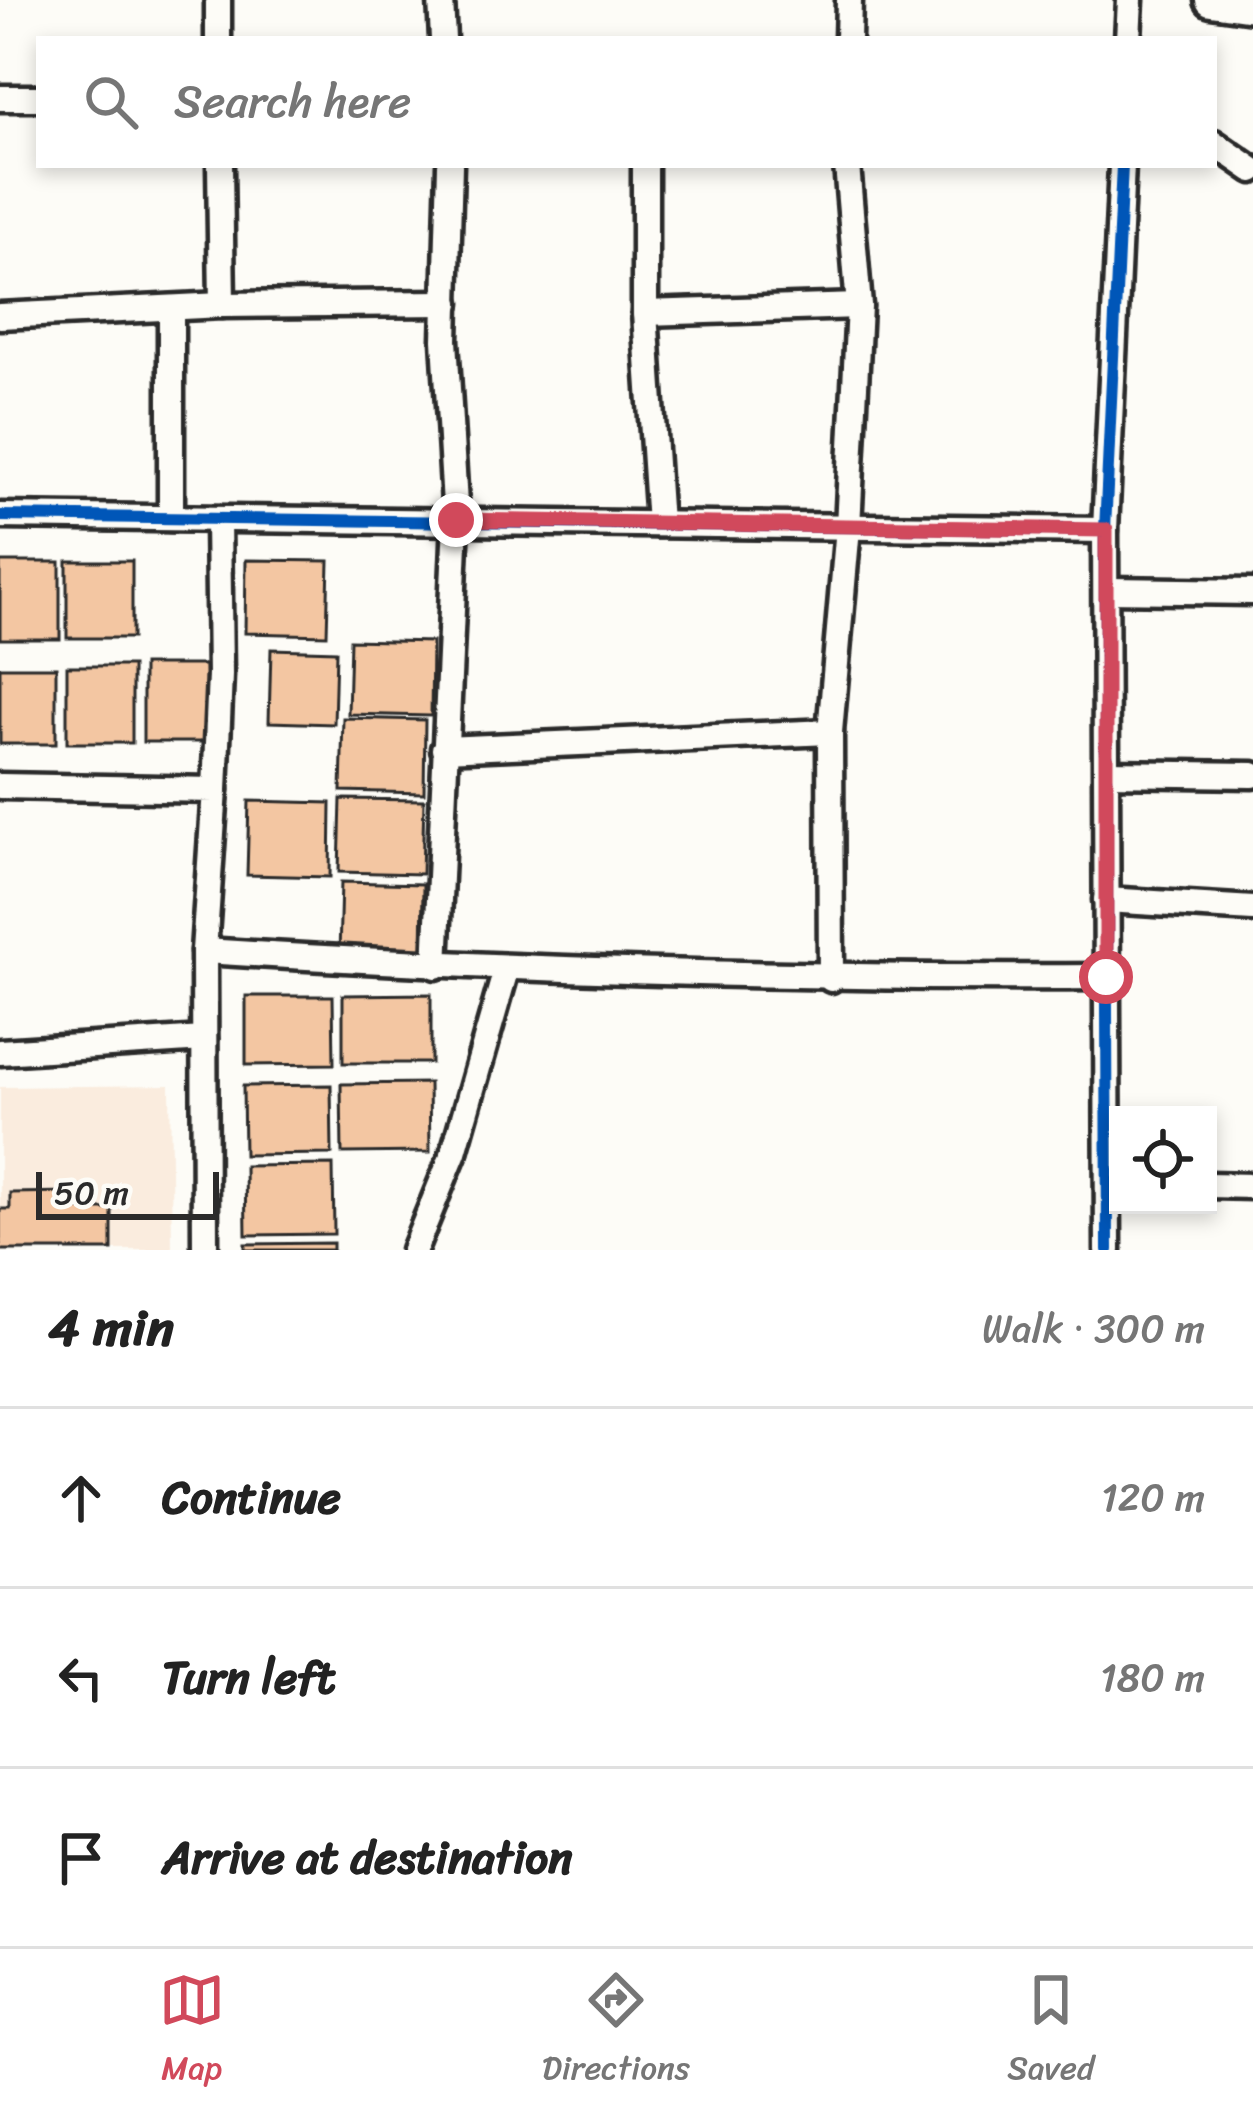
<!DOCTYPE html>
<html lang="en">
<head>
<meta charset="utf-8">
<style>
  body { margin:0; font-family:Sriracha,sans-serif; background:#f2f2f2; color:#222 }
  .controls { position:absolute; right:36px; bottom:36px; display:grid; overflow:hidden; border-radius:0px; box-shadow:0 6px 18px #0003 }
  .controls button { width:108px; height:108px; display:grid; place-items:center; padding:0; border:0; border-bottom:3px solid #e0e0e0; background:#fff; color:#222; font:60px sans-serif }
  .scale { position:absolute; left:36px; bottom:30px; width:183px; box-sizing:border-box; padding-left:12px; border:6px solid #2b2b2b; border-top:0; font-size:33px; line-height:42px; white-space:nowrap; color:#2b2b2b; -webkit-text-stroke:9px #fdfcf7; paint-order:stroke }
  .stop { position:absolute; width:36px; height:36px; margin:-27px; border:9px solid #d1495b; border-radius:50%; background:#fff }
  .stop.end { background:#d1495b; border-color:#fff; box-shadow:0 3px 12px #0008 }
  .list { margin:0; padding:0; list-style:none }
  h2 { display:flex; justify-content:space-between; align-items:center; height:156px; margin:0; padding:0 48px; font-size:51px }
  h2 small { font-size:39px; font-weight:400; color:#767676 }
  .list li { display:grid; grid-template-columns:78px 1fr auto; gap:36px; align-items:center; box-sizing:border-box; height:180px; padding:0 48px; border-top:3px solid #e0e0e0 }
  .list b { display:block; font-size:45px; white-space:nowrap }
  .list em { font-size:39px; font-style:normal; color:#767676 }
  .icon { flex:none; width:66px; height:66px; fill:none; stroke:currentColor; stroke-width:2; stroke-linecap:round; stroke-linejoin:round }
  .map { position:relative; flex:none; width:1253px; height:1250px; overflow:hidden }
  .search { position:absolute; background:#fff; box-shadow:0 6px 18px #0003; left:36px; right:36px; top:36px; height:132px; display:flex; align-items:center; gap:30px; box-sizing:border-box; padding:0 42px; border-radius:0px; color:#767676; font-size:45px }
  .sheet { height:696px; background:#fff }
  nav { display:flex; justify-content:space-around; align-items:center; box-sizing:border-box; height:168px; border-top:3px solid #e0e0e0; background:#fff; font-size:33px; color:#767676 }
  nav a { display:grid; justify-items:center; gap:6px }
  nav .on { color:#d1495b }
  .map>svg:first-child { display:block }
  .built { fill:#faecde }
  .building { fill:#f3c6a2; stroke:#2b2b2b; stroke-width:3 }
  .lines { fill:none; stroke-linecap:round; stroke-linejoin:round }
  .minor-casing { stroke:#2b2b2b; stroke-width:33 }
  .tertiary-casing { stroke:#2b2b2b; stroke-width:39 }
  .minor { stroke:#fdfcf7; stroke-width:24 }
  .tertiary { stroke:#fdfcf7; stroke-width:30 }
  .cycleway-casing { stroke:#fdfcf7; stroke-width:20 }
  .cycleway { stroke:#0057b8; stroke-width:12 }
  .route { stroke:#d1495b; stroke-width:15 }
</style>
</head>
<body>
<div class="map">
<svg width="1253" height="1250" viewBox="0 0 1253 1250">
  <rect width="100%" height="100%" fill="#fdfcf7"/>
  <filter id="ink" filterUnits="userSpaceOnUse"><feTurbulence type="fractalNoise" baseFrequency=".00833" numOctaves="2"/><feDisplacementMap in="SourceGraphic" scale="24" xChannelSelector="R" yChannelSelector="G"/><feConvolveMatrix kernelMatrix="1 2 1 2 8 2 1 2 1" color-interpolation-filters="sRGB"/></filter>
  <g filter="url(#ink)">
    <polygon class="built" points="170,1085 172,1250 0,1250 0,1087"/>
    <g class="building">
      <polygon points="246,560 329,561 327,635 245,633"/>
      <rect x="67" y="561" width="65" height="77"/>
      <rect x="0" y="562" width="60" height="77"/>
      <polygon points="350,640 432,642 431,716 348,714"/>
      <polygon points="271,649 336,651 334,724 269,722"/>
      <rect x="143" y="665" width="65" height="77"/>
      <rect x="67" y="666" width="65" height="77"/>
      <rect x="0" y="667" width="56" height="77"/>
      <polygon points="343,718 425,720 424,793 341,791"/>
      <polygon points="341,799 424,800 422,874 339,872"/>
      <polygon points="249,801 331,803 330,877 247,875"/>
      <polygon points="341,882 423,884 422,957 339,955"/>
      <polygon points="431,994 431,1063 343,1063 343,995"/>
      <polygon points="246,996 333,996 334,1064 246,1065"/>
      <polygon points="429,1083 430,1152 342,1153 341,1084"/>
      <polygon points="331,1085 332,1154 244,1155 243,1086"/>
      <polygon points="333,1165 334,1234 246,1235 245,1166"/>
      <polygon points="71,1192 71,1209 112,1209 112,1250 0,1250 0,1209 10,1209 10,1193"/>
      <polygon points="333,1243 333,1250 245,1250 245,1244"/>
    </g>
    <g class="lines">
      <defs>
        <g id="minor">
          <polyline points="218,0 218,39"/>
          <polyline points="441,0 443,39"/>
          <polyline points="848,39 849,0"/>
          <polyline points="1128,39 1130,0"/>
          <polyline points="0,98 39,98"/>
          <polyline points="1214,143 1253,170"/>
          <polyline points="220,165 222,305"/>
          <polyline points="645,165 645,313 659,524"/>
          <polyline points="171,308 171,518"/>
          <polyline points="645,313 859,306"/>
          <polyline points="0,316 222,305 447,303"/>
          <polyline points="0,516 1105,530"/>
          <polyline points="1108,590 1253,592"/>
          <polyline points="444,749 830,732"/>
          <polyline points="1107,773 1253,775"/>
          <polyline points="0,786 215,790 204,951 205,1250"/>
          <polyline points="215,790 220,675 218,520"/>
          <polyline points="1106,900 1253,909"/>
          <path d="M204,951c301,19 599,28 901,26"/>
          <polyline points="436,966 456,521 445,340 450,165"/>
          <polyline points="831,979 830,732 848,527 859,306 847,165"/>
          <polyline points="0,1052 204,1039"/>
          <polyline points="1208,1185 1253,1186"/>
          <polyline points="414,1250 454,1152 506,970"/>
          <polyline points="1108,1250 1105,530 1122,165"/>
        </g>
        <polyline id="tertiary" points="1211,0 1253,6"/>
      </defs>
      <use href="#minor" class="minor-casing"/>
      <use href="#tertiary" class="tertiary-casing"/>
      <use href="#minor" class="minor"/>
      <use href="#tertiary" class="tertiary"/>
      <defs>
        <g id="cycleway">
          <polyline points="0,516 1105,530"/>
          <polyline points="1108,1250 1105,530 1122,165"/>
        </g>
      </defs>
      <use href="#cycleway" class="cycleway-casing"/>
      <use href="#cycleway" class="cycleway"/>
    </g>
  </g>
  <g class="lines" filter="url(#ink)">
    <polyline class="route" points="456,520 1106,530 1106,977"/>
  </g>
</svg>
<div class="controls">
<button><svg class="icon" aria-label="locate" viewBox="0 0 24 24"><circle cx="12" cy="12" r="6"/><path d="M12 2v4M12 18v4M2 12h4M18 12h4"/></svg></button>
</div>
<div class="scale">50 m</div>
<div class="stop" style="left:1106px;top:977px"></div>
<div class="stop end" style="left:456px;top:520px"></div>
<div class="search"><svg class="icon" aria-label="search" viewBox="0 0 24 24"><circle cx="10" cy="10" r="6"/><path d="M15 15l6 6"/></svg>Search here</div>
</div>
<section class="sheet">
<h2>4 min<small>Walk · 300 m</small></h2>
<ul class="list">
<li><svg class="icon" aria-label="ahead" viewBox="0 0 24 24"><path d="M12 20V5M6 11l6-6 6 6"/></svg><div><b>Continue</b></div><em>120 m</em></li>
<li><svg class="icon" aria-label="left" viewBox="0 0 24 24"><path d="M17 20v-9H6M10 6l-5 5 5 5"/></svg><div><b>Turn left</b></div><em>180 m</em></li>
<li><svg class="icon" aria-label="arrive" viewBox="0 0 24 24"><path d="M6 21V4h12l-3 4 3 4H6"/></svg><div><b>Arrive at destination</b></div></li>
</ul>
</section>
<nav>
<a class="on"><svg class="icon" aria-label="map" viewBox="0 0 24 24"><path d="M3 6l6-2 6 2 6-2v14l-6 2-6-2-6 2zM9 4v14M15 6v14"/></svg>Map</a>
<a><svg class="icon" aria-label="directions" viewBox="0 0 24 24"><path d="M12 3l9 9-9 9-9-9zM9 14v-3h6M13 9l2 2-2 2"/></svg>Directions</a>
<a><svg class="icon" aria-label="saved" viewBox="0 0 24 24"><path d="M7 4h10v16l-5-4-5 4z"/></svg>Saved</a>
</nav>
</body>
</html>
